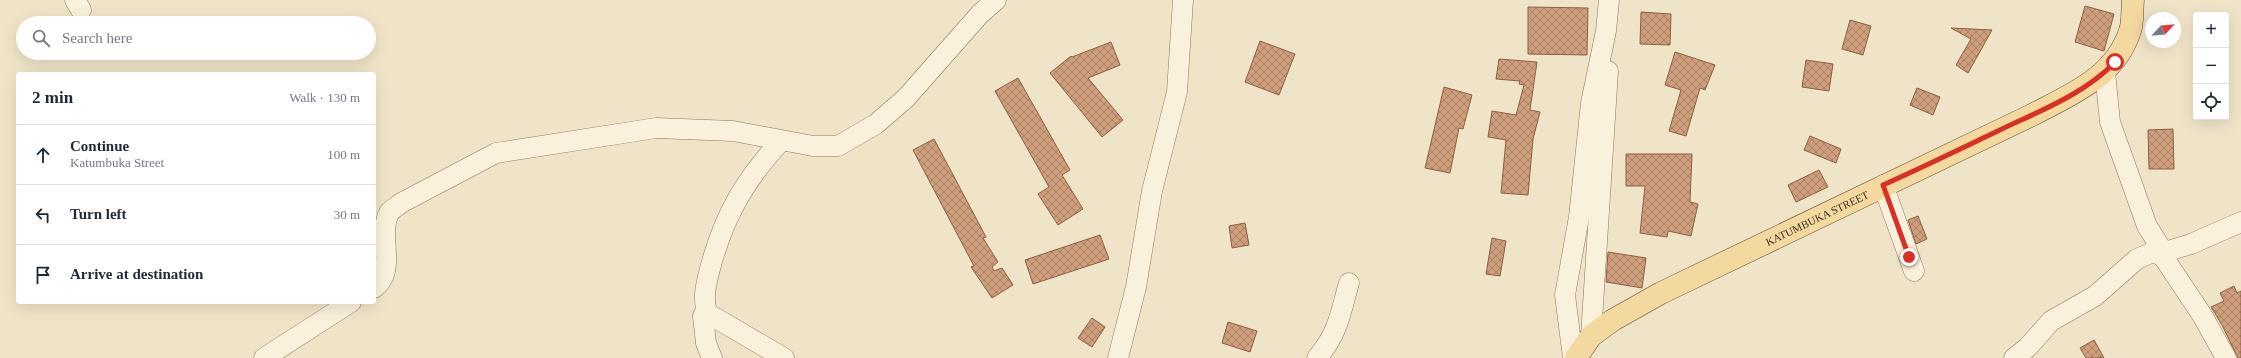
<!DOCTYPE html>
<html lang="en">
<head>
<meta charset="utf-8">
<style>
  body { margin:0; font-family:"Times New Roman",serif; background:#f6f6f7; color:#1f2937 }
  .controls { position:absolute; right:12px; top:12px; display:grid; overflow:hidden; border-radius:4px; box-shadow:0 4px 16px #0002 }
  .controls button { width:36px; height:36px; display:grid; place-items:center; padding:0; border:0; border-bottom:1px solid #e0e1e3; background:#fff; color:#1f2937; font:20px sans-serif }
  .compass { position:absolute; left:2145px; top:12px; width:36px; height:36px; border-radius:50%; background:#fff; box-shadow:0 4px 16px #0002; rotate:64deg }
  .stop { position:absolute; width:12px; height:12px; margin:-9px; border:3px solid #d93025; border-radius:50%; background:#fff }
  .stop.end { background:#d93025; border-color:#fff; box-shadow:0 1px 4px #0008 }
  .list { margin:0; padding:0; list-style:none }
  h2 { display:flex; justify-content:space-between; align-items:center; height:52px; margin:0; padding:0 16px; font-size:17px }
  h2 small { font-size:13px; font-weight:400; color:#747a83 }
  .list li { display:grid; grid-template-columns:26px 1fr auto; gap:12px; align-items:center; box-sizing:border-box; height:60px; padding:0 16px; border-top:1px solid #e0e1e3 }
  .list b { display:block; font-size:15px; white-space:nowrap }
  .list p { margin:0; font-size:13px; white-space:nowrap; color:#747a83 }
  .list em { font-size:13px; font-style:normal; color:#747a83 }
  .icon { flex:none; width:22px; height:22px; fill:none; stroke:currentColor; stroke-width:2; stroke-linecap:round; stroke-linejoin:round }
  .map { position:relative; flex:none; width:2241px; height:358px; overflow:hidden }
  .search { position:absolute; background:#fff; box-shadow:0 4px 16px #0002; left:16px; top:16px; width:360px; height:44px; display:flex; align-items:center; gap:10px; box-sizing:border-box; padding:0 14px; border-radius:22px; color:#747a83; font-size:15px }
  .panel { position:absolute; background:#fff; box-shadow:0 4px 16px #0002; left:16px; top:72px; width:360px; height:232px; border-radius:4px }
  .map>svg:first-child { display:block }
  .building { fill:url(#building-cross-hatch); stroke:#8d5f41 }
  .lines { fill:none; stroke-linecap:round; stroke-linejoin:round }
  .minor-casing { stroke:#8d765c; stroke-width:21 }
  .major-casing { stroke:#5b4430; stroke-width:23 }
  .minor { stroke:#faf1dc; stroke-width:20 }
  .major { stroke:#f3d9a0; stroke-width:22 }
  .route { stroke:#d93025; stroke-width:5 }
  .labels { text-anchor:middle; stroke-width:3.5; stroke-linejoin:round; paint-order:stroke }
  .street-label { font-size:11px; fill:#3d2e20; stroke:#f7eed8 }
</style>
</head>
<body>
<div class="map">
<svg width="2241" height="358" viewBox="0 0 2241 358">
  <defs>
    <pattern id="building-cross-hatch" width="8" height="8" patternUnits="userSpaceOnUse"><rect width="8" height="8" fill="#cf9f7d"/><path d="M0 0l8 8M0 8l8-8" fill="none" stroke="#a98266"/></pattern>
  </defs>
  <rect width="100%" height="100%" fill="#f0e4c8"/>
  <g class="building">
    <polygon points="2085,6 2114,14 2104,51 2075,42"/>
    <polygon points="1528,7 1588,8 1587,55 1528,54"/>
    <polygon points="1641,12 1671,14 1670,45 1640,44"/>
    <polygon points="1850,20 1871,26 1863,55 1842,49"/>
    <polygon points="1951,28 1992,30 1968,73 1956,65 1971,39"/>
    <polygon points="1260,41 1295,54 1279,95 1245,82"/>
    <polygon points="1111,42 1120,65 1088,78 1123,120 1102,137 1050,73 1071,56 1072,57"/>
    <polygon points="1675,52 1715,65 1705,90 1700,88 1686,136 1669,131 1681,90 1665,85"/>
    <polygon points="1499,59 1537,62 1530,110 1540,112 1533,139 1528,195 1501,193 1506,140 1488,137 1492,111 1516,115 1524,85 1519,84 1520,81 1496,79"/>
    <polygon points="1806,60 1833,64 1829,91 1802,87"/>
    <polygon points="1018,78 1070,170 1062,175 1083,209 1058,225 1038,194 1049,187 995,91"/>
    <polygon points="1444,87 1472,95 1463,129 1459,128 1450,173 1425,168"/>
    <polygon points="1917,88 1940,97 1933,115 1910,105"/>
    <polygon points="2173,129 2174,169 2149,169 2148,130"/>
    <polygon points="1810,136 1841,149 1836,163 1804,150"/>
    <polygon points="934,139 986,237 983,238 998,262 992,267 994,271 1002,268 1013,285 992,298 971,267 974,266 913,150"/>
    <polygon points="1626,154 1692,154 1690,202 1698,204 1691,236 1668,231 1667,237 1640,233 1645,186 1626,186"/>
    <polygon points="1819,170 1828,187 1796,202 1788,185"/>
    <polygon points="1918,216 1927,239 1916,244 1908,220"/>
    <polygon points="1245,223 1249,245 1232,248 1229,226"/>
    <polygon points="1100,235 1109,259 1033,284 1025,260"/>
    <polygon points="1492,238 1506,241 1500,276 1486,274"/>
    <polygon points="1608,252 1646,258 1642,288 1606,282"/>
    <polygon points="2234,286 2237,293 2241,291 2241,358 2238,358 2222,325 2211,307 2224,301 2220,293"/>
    <polygon points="1092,318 1105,327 1092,347 1078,338"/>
    <polygon points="1228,322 1257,331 1250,352 1222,343"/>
    <polygon points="2094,340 2104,358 2086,358 2080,348"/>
  </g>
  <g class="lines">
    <defs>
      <g id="minor">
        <polyline points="75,0 81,10"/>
        <polyline points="2105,72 2110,122 2147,226 2167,258 2164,258 2202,315 2226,358"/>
        <polyline points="1883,185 1914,271"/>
        <path d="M374,288c24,-18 3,-52 15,-75 3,-4 9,-7 12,-10l95,-50 160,-25 77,3 80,15h25l38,-22 30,-26 74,-84 16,-14"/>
        <polyline points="707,313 784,358"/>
        <polyline points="1591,336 1608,71"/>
        <polyline points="264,358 351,302"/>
        <path d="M712,358l-6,-15 -3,-27 4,-3c-5,-17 0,-32 4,-48 14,-51 34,-85 70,-124"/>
        <polyline points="1118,358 1136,287 1152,191 1177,92 1183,0"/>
        <path d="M1317,358c22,-26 23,-44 32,-75"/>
        <polyline points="1573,358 1565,295 1579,217 1591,103 1606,31 1609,0"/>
        <polyline points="2014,358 2028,347 2051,321 2095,296 2137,259 2153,252 2167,258 2168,251 2191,244 2241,222"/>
      </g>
      <g id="major">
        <path id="s1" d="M1576,358l15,-22 22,-16 48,-27 371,-178c40,-21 83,-38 98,-84 3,-9 2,-21 3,-31"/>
      </g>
    </defs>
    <use href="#minor" class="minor-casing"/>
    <use href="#major" class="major-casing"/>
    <use href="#minor" class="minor"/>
    <use href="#major" class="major"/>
  </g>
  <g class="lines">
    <path class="route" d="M1909,257l-26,-72c40,-18 79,-37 119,-56 38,-18 84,-36 113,-67"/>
  </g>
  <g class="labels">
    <g class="street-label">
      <text dy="4" stroke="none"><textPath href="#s1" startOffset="282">KATUMBUKA STREET</textPath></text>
    </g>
  </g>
</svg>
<div class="controls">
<button>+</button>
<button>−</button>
<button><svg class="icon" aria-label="locate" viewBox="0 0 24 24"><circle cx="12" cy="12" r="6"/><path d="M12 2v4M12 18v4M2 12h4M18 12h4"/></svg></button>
</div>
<svg class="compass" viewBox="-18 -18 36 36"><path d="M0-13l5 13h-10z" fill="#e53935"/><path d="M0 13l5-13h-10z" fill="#747a83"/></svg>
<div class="stop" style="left:2115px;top:62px"></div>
<div class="stop end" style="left:1909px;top:257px"></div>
<div class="search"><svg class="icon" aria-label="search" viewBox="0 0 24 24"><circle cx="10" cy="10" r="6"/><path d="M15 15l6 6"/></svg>Search here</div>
<section class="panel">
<h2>2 min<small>Walk · 130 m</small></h2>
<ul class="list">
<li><svg class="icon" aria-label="ahead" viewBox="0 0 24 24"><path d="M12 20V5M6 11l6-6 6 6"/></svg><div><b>Continue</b><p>Katumbuka Street</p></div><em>100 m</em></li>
<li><svg class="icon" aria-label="left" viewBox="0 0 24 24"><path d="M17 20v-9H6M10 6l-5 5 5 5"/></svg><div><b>Turn left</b></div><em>30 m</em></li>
<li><svg class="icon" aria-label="arrive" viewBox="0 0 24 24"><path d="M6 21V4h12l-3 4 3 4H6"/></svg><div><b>Arrive at destination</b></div></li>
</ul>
</section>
</div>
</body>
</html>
